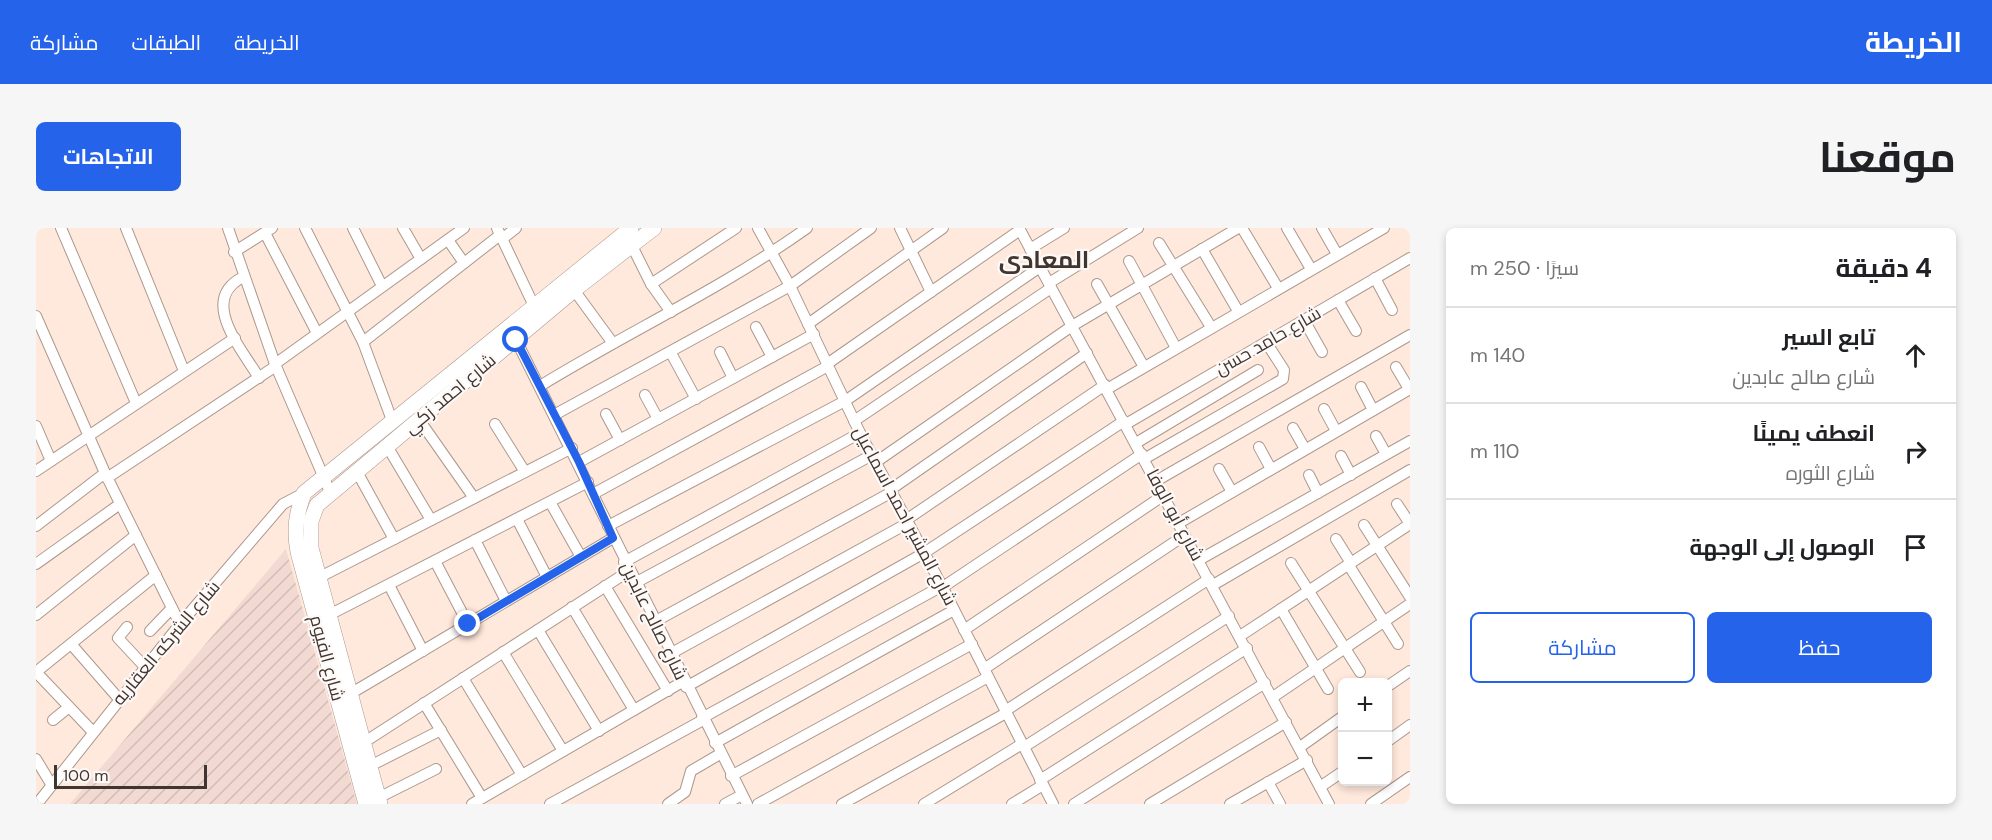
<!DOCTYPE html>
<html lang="ar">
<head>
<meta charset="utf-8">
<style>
  body { margin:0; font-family:"DM Sans",Cairo,sans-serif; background:#f6f6f6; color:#202124; direction:rtl }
  .controls { position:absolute; right:18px; bottom:18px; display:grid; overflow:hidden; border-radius:9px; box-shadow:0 3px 9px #0003 }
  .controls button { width:54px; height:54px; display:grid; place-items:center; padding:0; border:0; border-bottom:2px solid #e0e0e0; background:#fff; color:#202124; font:30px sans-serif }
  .scale { position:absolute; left:18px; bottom:15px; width:153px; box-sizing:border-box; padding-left:6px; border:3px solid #3f3631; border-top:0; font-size:16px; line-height:21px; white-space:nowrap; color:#3f3631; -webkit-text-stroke:4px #fef9f7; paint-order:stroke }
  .stop { position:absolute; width:18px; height:18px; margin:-14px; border:4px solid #2563eb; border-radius:50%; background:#fff }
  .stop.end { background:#2563eb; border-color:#fff; box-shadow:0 2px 6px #0008 }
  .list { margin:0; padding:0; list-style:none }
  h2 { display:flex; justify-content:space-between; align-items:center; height:78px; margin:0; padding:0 24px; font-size:26px }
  h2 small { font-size:20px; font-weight:400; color:#757577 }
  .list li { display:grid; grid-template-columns:39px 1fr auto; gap:18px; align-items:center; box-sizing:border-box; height:96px; padding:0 24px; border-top:2px solid #e0e0e0 }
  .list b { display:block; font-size:22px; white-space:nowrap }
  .list p { margin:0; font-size:20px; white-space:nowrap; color:#757577 }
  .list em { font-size:20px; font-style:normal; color:#757577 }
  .actions { display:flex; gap:12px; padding:18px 24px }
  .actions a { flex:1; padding:14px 0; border:2px solid #2563eb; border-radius:9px; text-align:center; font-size:21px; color:#2563eb }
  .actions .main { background:#2563eb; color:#fff }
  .icon { flex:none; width:33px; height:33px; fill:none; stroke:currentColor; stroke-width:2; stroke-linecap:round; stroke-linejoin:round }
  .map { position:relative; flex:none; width:1374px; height:576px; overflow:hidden; direction:ltr; border-radius:9px }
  header { display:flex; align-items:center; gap:36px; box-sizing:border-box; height:84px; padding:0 30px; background:#2563eb; color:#fff }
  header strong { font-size:28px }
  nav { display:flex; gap:33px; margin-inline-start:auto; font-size:21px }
  .intro { display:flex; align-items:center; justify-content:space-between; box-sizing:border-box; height:144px; padding:0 36px }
  h1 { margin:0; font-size:42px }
  .button { padding:15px 27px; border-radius:9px; background:#2563eb; color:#fff; font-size:21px; font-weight:700 }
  main { display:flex; gap:36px; padding:0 36px }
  aside { flex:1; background:#fff; border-radius:9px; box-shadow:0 3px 9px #0003 }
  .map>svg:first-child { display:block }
  .industrial { fill:url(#industrial-furrows) }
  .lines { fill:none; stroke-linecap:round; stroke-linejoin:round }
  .street-casing { stroke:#ac988c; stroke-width:12 }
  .secondary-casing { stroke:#ac988c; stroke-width:16 }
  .street { stroke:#fff; stroke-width:10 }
  .secondary { stroke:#fff; stroke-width:15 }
  .route { stroke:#2563eb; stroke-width:8 }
  .labels { text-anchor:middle; stroke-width:4.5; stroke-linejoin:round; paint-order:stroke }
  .street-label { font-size:18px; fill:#3f3631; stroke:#fef9f7 }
  .district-label { font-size:24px; font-weight:bold; fill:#3f3631; stroke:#fef9f7 }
</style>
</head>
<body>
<header>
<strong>الخريطة</strong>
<nav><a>الخريطة</a><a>الطبقات</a><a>مشاركة</a></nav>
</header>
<div class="intro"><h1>موقعنا</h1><a class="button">الاتجاهات</a></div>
<main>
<aside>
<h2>4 دقيقة<small>سيرًا · 250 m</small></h2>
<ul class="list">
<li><svg class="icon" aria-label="ahead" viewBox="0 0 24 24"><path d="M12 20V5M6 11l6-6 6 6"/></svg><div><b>تابع السير</b><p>شارع صالح عابدين</p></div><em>140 m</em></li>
<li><svg class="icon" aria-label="right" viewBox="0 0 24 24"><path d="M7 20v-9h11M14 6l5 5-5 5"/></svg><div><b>انعطف يمينًا</b><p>شارع الثوره</p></div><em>110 m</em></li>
<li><svg class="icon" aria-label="arrive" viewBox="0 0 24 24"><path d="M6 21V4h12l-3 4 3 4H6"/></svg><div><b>الوصول إلى الوجهة</b></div></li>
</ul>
<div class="actions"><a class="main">حفظ</a><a>مشاركة</a></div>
</aside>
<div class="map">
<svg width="1374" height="576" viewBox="0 0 1374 576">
  <defs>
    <pattern id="industrial-furrows" width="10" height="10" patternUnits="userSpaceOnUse" patternTransform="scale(1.5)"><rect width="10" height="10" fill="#f2dad3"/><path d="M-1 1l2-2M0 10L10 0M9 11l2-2" fill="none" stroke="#d1bcb6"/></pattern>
  </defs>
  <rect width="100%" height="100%" fill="#ffe8dc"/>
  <polygon class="industrial" points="250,321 321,576 34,576"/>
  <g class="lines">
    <defs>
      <g id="street">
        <polyline points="25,0 100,175"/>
        <polyline points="90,0 148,143"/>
        <polyline points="192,0 239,136 294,264"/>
        <polyline points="269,0 327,114 357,195"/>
        <polyline points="317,0 346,58"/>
        <polyline points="367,0 385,31"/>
        <polyline points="461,0 498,78"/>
        <polyline points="722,0 754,58 824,205 906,358 1017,576"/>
        <polyline points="864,0 895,64"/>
        <polyline points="983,0 1293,576"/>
        <polyline points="1206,0 1242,60"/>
        <polyline points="1251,0 1275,41"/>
        <polyline points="1286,0 1301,26"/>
        <polyline points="229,5 281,105"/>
        <polyline points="466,11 480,0"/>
        <polyline points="412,12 428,35"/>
        <polyline points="593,12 615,56 635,84"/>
        <polyline points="1123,15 1175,99"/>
        <polyline points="994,21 1028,0"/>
        <polyline points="1166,21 1202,83"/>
        <polyline points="198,24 236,0"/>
        <polyline points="1093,33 1140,120"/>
        <path d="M207,49c-45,23 -1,72 16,101"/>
        <polyline points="1339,50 1356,82"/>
        <polyline points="1013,55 1102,0"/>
        <polyline points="615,56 700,0"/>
        <polyline points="1061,56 1108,139"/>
        <polyline points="538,62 576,114"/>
        <polyline points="1302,72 1320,103"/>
        <polyline points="0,88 69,245 144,396"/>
        <polyline points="1268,92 1286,124"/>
        <polyline points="772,96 907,0"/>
        <polyline points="720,99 736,129"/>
        <polyline points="480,112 711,576"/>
        <polyline points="327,114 464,7"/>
        <polyline points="684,124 697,150"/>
        <polyline points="635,125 660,171"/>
        <polyline points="239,136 428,0"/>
        <polyline points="791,136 984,2"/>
        <polyline points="1360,139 1373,161"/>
        <path d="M504,158c88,-54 183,-98 267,-158"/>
        <polyline points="1325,159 1337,182"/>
        <polyline points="1071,161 1348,0"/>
        <polyline points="609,167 622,191"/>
        <polyline points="1288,181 1300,203"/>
        <polyline points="570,186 584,212"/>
        <polyline points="518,187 754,58 835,0"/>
        <polyline points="384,193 438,270"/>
        <polyline points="818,193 1015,60"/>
        <polyline points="459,196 489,244"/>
        <polyline points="1090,196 1374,30"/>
        <polyline points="0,198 15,233"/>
        <polyline points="1257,200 1269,221"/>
        <polyline points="1340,208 1350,226"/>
        <polyline points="1100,215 1222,142"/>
        <polyline points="351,218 395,292"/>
        <polyline points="1223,219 1235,241"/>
        <polyline points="1305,228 1315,247"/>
        <polyline points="1108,231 1247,151 1248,142 1230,114"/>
        <polyline points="543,234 778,106"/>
        <polyline points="840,234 1036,98 1202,0"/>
        <polyline points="1183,241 1196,264"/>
        <polyline points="320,242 358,311"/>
        <polyline points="0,243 199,110"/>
        <polyline points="1273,247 1282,265"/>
        <polyline points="71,250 240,138"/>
        <polyline points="1120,253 1374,107"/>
        <polyline points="854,262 1051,125"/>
        <polyline points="557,266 792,138"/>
        <polyline points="514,274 545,329"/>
        <polyline points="1361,276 1374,296"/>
        <polyline points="481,291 511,349"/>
        <polyline points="870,292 1069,157"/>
        <polyline points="1143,295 1374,161"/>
        <polyline points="1328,297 1374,369"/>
        <polyline points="0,298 69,245"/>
        <polyline points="572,298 809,173 1004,39"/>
        <polyline points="1300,311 1315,335"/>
        <polyline points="439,312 470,373"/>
        <polyline points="1163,332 1374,213"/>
        <polyline points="399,333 432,396"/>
        <polyline points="588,334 824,205"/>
        <polyline points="1255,335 1324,444"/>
        <polyline points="0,336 84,276"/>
        <polyline points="1312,336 1362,416"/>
        <polyline points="284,349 536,220"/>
        <polyline points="599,355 836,227"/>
        <polyline points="353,357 387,423"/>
        <polyline points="1177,357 1374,242"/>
        <polyline points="569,358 632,463"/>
        <polyline points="907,359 1106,226"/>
        <polyline points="536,379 598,482"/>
        <polyline points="1245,381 1292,461"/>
        <polyline points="0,387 100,307"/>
        <polyline points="293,387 552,254"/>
        <polyline points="618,394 856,264"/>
        <polyline points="91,399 82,410 109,439"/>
        <polyline points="502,402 563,503"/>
        <polyline points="928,402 1128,267"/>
        <polyline points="114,403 136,380"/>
        <polyline points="1204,408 1374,296"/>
        <polyline points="35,416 83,471"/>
        <polyline points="467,424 527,523"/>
        <polyline points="634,426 872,295"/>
        <polyline points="948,441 1149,307"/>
        <polyline points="0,444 120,347"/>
        <polyline points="0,444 57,504"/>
        <polyline points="427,450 486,547"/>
        <polyline points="1352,458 1374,443"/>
        <polyline points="650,459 888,325 1088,193"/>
        <polyline points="314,466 577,310"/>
        <polyline points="1237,469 1374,376"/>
        <polyline points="388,475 446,570"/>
        <polyline points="969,483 1173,351"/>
        <polyline points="666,490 906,358"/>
        <polyline points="17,492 33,479"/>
        <polyline points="1352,513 1374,497"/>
        <polyline points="327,515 593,343"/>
        <polyline points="679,515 918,382"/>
        <polyline points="988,519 1193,388"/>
        <polyline points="1264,519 1306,489"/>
        <polyline points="0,531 15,556"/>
        <polyline points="334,538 405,502"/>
        <polyline points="695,548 936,416"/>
        <polyline points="1004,552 1211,420"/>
        <polyline points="1232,554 1244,576"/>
        <polyline points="1284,559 1306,544"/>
        <polyline points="342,570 400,541"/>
        <polyline points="1,576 144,396 247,276 268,265"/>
        <polyline points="436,576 648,453"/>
        <polyline points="514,576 667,492"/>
        <polyline points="632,576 649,564 655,543 684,526"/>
        <polyline points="689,576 706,567"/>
        <polyline points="722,576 952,449"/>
        <polyline points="806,576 970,485"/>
        <polyline points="888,576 986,516"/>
        <polyline points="976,576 1007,557"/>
        <polyline points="1038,576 1229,455"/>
        <polyline points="1114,576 1250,494"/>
        <polyline points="1194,576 1271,532"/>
        <polyline points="1335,576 1374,549"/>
      </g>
      <g id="secondary">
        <path d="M330,576l-68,-252c-4,-22 -2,-38 6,-59l327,-265"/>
        <polyline points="344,576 275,320 275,293 281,277 538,62 618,0"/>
      </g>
    </defs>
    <use href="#street" class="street-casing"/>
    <use href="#secondary" class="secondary-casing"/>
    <use href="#street" class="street"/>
    <use href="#secondary" class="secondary"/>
  </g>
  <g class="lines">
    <polyline class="route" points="432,396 577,310 543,234 480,112"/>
  </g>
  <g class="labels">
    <g class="street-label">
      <text transform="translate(1232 113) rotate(-30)" y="6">شارع حامد حسن</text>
      <text transform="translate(414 166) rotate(-40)" y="6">شارع احمد زكي</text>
      <text transform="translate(1139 287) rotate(62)" y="6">شارع أبو الوفا</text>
      <text transform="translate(869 288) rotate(62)" y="6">شارع المشير احمد اسماعيل</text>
      <text transform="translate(618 393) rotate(64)" y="6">شارع صالح عابدين</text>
      <text transform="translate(130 415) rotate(-50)" y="6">شارع الشركه العقاريه</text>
      <text transform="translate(291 430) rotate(75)" y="6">شارع الفيوم</text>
    </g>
    <g class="district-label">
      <text x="1008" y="40">المعادى</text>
    </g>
  </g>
</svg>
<div class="controls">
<button>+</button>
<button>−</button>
</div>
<div class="scale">100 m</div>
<div class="stop" style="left:480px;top:112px"></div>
<div class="stop end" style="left:432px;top:396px"></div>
</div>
</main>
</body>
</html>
